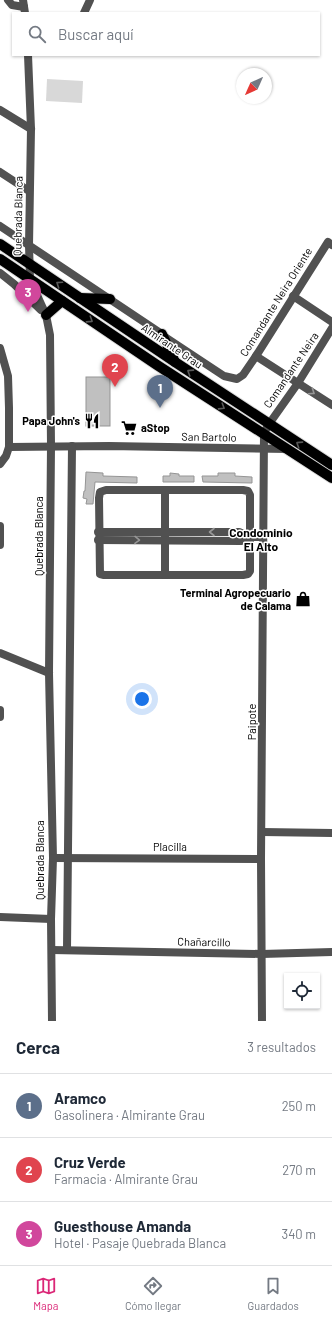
<!DOCTYPE html>
<html lang="es">
<head>
<meta charset="utf-8">
<style>
  body { margin:0; font-family:Barlow,sans-serif; background:#f6f6f7; color:#1f2937 }
  .controls { position:absolute; right:12px; bottom:12px; display:grid; overflow:hidden; border-radius:0px; box-shadow:0 1px 3px #0004 }
  .controls button { width:36px; height:36px; display:grid; place-items:center; padding:0; border:0; border-bottom:1px solid #e0e1e3; background:#fff; color:#1f2937; font:20px sans-serif }
  .compass { position:absolute; left:236px; top:68px; width:36px; height:36px; border-radius:50%; background:#fff; box-shadow:0 1px 3px #0004; rotate:225deg }
  .you { position:absolute; left:142px; top:699px; width:14px; height:14px; margin:-10px; border:3px solid #fff; border-radius:50%; background:#1a73e8; box-shadow:0 0 0 6px #1a73e833 }
  .badge { display:grid; place-items:center; width:26px; height:26px; border-radius:50%; background:#db2777; color:#fff; font-size:13px; font-weight:700 }
  .pin { position:absolute; translate:-50% -33px; filter:drop-shadow(0 1px 2px #0008) }
  .pin::after { content:''; position:absolute; top:21px; width:14px; height:12px; background:inherit; clip-path:polygon(0 0,100% 0,50% 100%) }
  .list { margin:0; padding:0; list-style:none }
  h2 { display:flex; justify-content:space-between; align-items:center; height:52px; margin:0; padding:0 16px; font-size:17px }
  h2 small { font-size:13px; font-weight:400; color:#747a83 }
  .list li { display:grid; grid-template-columns:26px 1fr auto; gap:12px; align-items:center; box-sizing:border-box; height:64px; padding:0 16px; border-top:1px solid #e0e1e3 }
  .list b { display:block; font-size:15px; white-space:nowrap }
  .list p { margin:0; font-size:13px; white-space:nowrap; color:#747a83 }
  .list em { font-size:13px; font-style:normal; color:#747a83 }
  .icon { flex:none; width:22px; height:22px; fill:none; stroke:currentColor; stroke-width:2; stroke-linecap:round; stroke-linejoin:round }
  .map { position:relative; flex:none; width:332px; height:1021px; overflow:hidden }
  .search { position:absolute; background:#fff; box-shadow:0 1px 3px #0004; left:12px; right:12px; top:12px; height:44px; display:flex; align-items:center; gap:10px; box-sizing:border-box; padding:0 14px; border-radius:0px; color:#747a83; font-size:15px }
  .sheet { height:244px; background:#fff }
  nav { display:flex; justify-content:space-around; align-items:center; box-sizing:border-box; height:56px; border-top:1px solid #e0e1e3; background:#fff; font-size:11px; color:#747a83 }
  nav a { display:grid; justify-items:center; gap:2px }
  nav .on { color:#db2777 }
  .map>svg:first-child { display:block }
  .green { fill:#d8d8d8 }
  .building { fill:#c0c0c0; stroke:#959595 }
  .lines { fill:none; stroke-linecap:round; stroke-linejoin:round }
  .primary-casing { stroke:#dbdbdb; stroke-width:12 }
  .minor { stroke:#515151; stroke-width:8 }
  .tertiary { stroke:#515151; stroke-width:8 }
  .primary { stroke:#000; stroke-width:10 }
  .oneway { stroke:#595959 }
  .oneway2 { stroke:#979797 }
  .labels { text-anchor:middle; stroke-width:3; stroke-linejoin:round; paint-order:stroke }
  .street-label { font-size:11px; fill:#000; stroke:#fff }
  .poi-label { font-size:11px; font-weight:bold; fill:#000; stroke:#fff; text-anchor:end }
  .neighbourhood-label { font-size:12px; font-weight:bold; fill:#000; stroke:#fff }
</style>
</head>
<body>
<div class="map">
<svg width="332" height="1021" viewBox="0 0 332 1021">
  <rect width="100%" height="100%" fill="#fff"/>
  <polygon class="green" points="47,79 83,81 82,103 46,101"/>
  <g class="building">
    <rect x="86" y="377" width="24" height="49"/>
    <polygon points="86,472 103,473 103,476 137,477 137,483 95,482 93,504 86,504 87,499 83,498 84,491 85,491"/>
    <polygon points="170,473 179,474 179,476 194,476 194,482 163,482 163,476 170,476"/>
    <polygon points="218,473 235,473 235,476 252,477 252,483 203,482 202,476 218,476"/>
  </g>
  <g class="lines">
    <defs>
      <g id="primary">
        <polyline points="0,244 175,362 332,465"/>
        <polyline points="0,259 157,365 332,478"/>
        <polyline points="80,298 110,299"/>
        <polyline points="46,315 62,301"/>
        <polyline points="162,334 175,362"/>
      </g>
    </defs>
    <use href="#primary" class="primary-casing"/>
    <g class="minor">
      <polyline points="8,0 12,5 24,7"/>
      <polyline points="0,110 31,129"/>
      <polyline points="0,172 29,191"/>
      <polyline points="0,273 14,284 41,310"/>
      <polyline points="30,280 46,315 50,335 51,446 49,673 53,858 51,919 52,1021"/>
      <polyline points="293,296 332,322"/>
      <polyline points="162,335 224,376 237,379 243,375 256,356 328,242 332,245"/>
      <polyline points="0,348 8,376 9,408 9,447 6,456 0,464"/>
      <polyline points="256,356 332,405"/>
      <polyline points="9,447 109,446 288,449"/>
      <polygon points="106,490 243,490 248,491 250,495 250,571 248,574 243,575 104,575 100,574 99,498 100,492"/>
      <polyline points="0,526 0,545"/>
      <polyline points="98,532 239,532 250,537"/>
      <polyline points="98,540 241,541 250,537 263,537"/>
      <polyline points="165,575 165,490"/>
      <polyline points="0,653 49,673"/>
      <polyline points="0,710 0,717"/>
      <polyline points="262,832 332,833"/>
      <polyline points="53,858 261,859"/>
      <polyline points="0,917 51,919"/>
      <polyline points="52,950 262,954 332,952"/>
      <polyline points="67,950 72,446"/>
      <polyline points="262,1021 261,859 264,433 269,424 298,383 332,328"/>
    </g>
    <g class="tertiary">
      <polyline points="23,0 25,13"/>
      <polyline points="84,13 90,0"/>
      <polyline points="28,55 31,129 29,245 30,279"/>
      <polyline points="0,226 162,334"/>
    </g>
    <use href="#primary" class="primary"/>
  </g>
  <defs><path id="oneway-chevron" d="M-2-3.5L2.5 0L-2 3.5" fill="none" stroke-width="1.6" stroke-linecap="round" stroke-linejoin="round"/></defs>
  <g class="oneway">
    <use href="#oneway-chevron" transform="translate(59 284) rotate(-146)"/>
    <use href="#oneway-chevron" transform="translate(90 320) rotate(33)"/>
    <use href="#oneway-chevron" transform="translate(190 372) rotate(-147)"/>
    <use href="#oneway-chevron" transform="translate(222 407) rotate(32)"/>
    <use href="#oneway-chevron" transform="translate(299 444) rotate(-147)"/>
  </g>
  <g class="oneway2">
    <use href="#oneway-chevron" transform="translate(312 392) rotate(34)"/>
    <use href="#oneway-chevron" transform="translate(212 532) rotate(-180)"/>
    <use href="#oneway-chevron" transform="translate(137 540) rotate(1)"/>
  </g>
  <defs>
    <symbol id="restaurant-bare" viewBox="-9 -9 18 18"><path d="M-5-6h1v4h1v-4h1v4h1v-4h1v5L-1.5 .5V6h-2V.5L-5-1ZM5-6V6H3V1.5H1.5Q1.5-4 5-6Z" fill="#000" stroke="#fff" stroke-width="2.5" paint-order="stroke"/></symbol>
    <symbol id="supermarket-bare" viewBox="-9 -9 18 18"><path d="M-6-5.5h2.5l.6 2H6L4.5 2H-2.5L-4.4-4H-6ZM-1.5 3.2a1.3 1.3 0 1 0 .1 0ZM3 3.2a1.3 1.3 0 1 0 .1 0Z" fill="#000" stroke="#fff" stroke-width="2.5" paint-order="stroke"/></symbol>
    <symbol id="shop-bare" viewBox="-9 -9 18 18"><path d="M-5-2.5h2.3a2.7 3.5 0 0 1 5.4 0H5L5.5 6h-11ZM-1.5-2.5h3a1.5 2.3 0 0 0-3 0Z" fill="#000" stroke="#fff" stroke-width="2.5" paint-order="stroke"/></symbol>
  </defs>
  <g fill-rule="evenodd">
    <use href="#restaurant-bare" x="81" y="410" width="22" height="22"/>
    <use href="#supermarket-bare" x="118" y="417" width="22" height="22"/>
    <use href="#shop-bare" x="292" y="588" width="22" height="22"/>
  </g>
  <g class="labels">
    <g class="street-label">
      <text transform="translate(18 216) rotate(-89)" y="4">Quebrada Blanca</text>
      <text transform="translate(276 302) rotate(-58)" y="4">Comandante Neira Oriente</text>
      <text transform="translate(172 346) rotate(34)" y="4">Almirante Grau</text>
      <text transform="translate(291 370) rotate(-56)" y="4">Comandante Neira</text>
      <text transform="translate(209 437) rotate(1)" y="4">San Bartolo</text>
      <text transform="translate(39 536) rotate(-90)" y="4">Quebrada Blanca</text>
      <text transform="translate(252 722) rotate(-90)" y="4">Paipote</text>
      <text x="170" y="851">Placilla</text>
      <text transform="translate(40 860) rotate(-90)" y="4">Quebrada Blanca</text>
      <text transform="translate(204 942) rotate(1)" y="4">Chañarcillo</text>
    </g>
    <g class="poi-label">
      <text x="80" y="425">Papa John's</text>
      <text x="141" y="432" text-anchor="start">aStop</text>
      <text x="291" y="597">Terminal Agropecuario<tspan x="291" dy="13">de Calama</tspan></text>
    </g>
    <g class="neighbourhood-label">
      <text x="261" y="537">Condominio<tspan x="261" dy="14">El Alto</tspan></text>
    </g>
  </g>
</svg>
<div class="controls">
<button><svg class="icon" aria-label="locate" viewBox="0 0 24 24"><circle cx="12" cy="12" r="6"/><path d="M12 2v4M12 18v4M2 12h4M18 12h4"/></svg></button>
</div>
<svg class="compass" viewBox="-18 -18 36 36"><path d="M0-13l5 13h-10z" fill="#e53935"/><path d="M0 13l5-13h-10z" fill="#747a83"/></svg>
<div class="you"></div>
<div class="pin badge" style="left:160px;top:408px;background:#5c6f8a">1</div>
<div class="pin badge" style="left:115px;top:387px;background:#e0444e">2</div>
<div class="pin badge" style="left:28px;top:312px;background:#d1479c">3</div>
<div class="search"><svg class="icon" aria-label="search" viewBox="0 0 24 24"><circle cx="10" cy="10" r="6"/><path d="M15 15l6 6"/></svg>Buscar aquí</div>
</div>
<section class="sheet">
<h2>Cerca<small>3 resultados</small></h2>
<ul class="list">
<li><span class="badge" style="background:#5c6f8a">1</span><div><b>Aramco</b><p>Gasolinera · Almirante Grau</p></div><em>250 m</em></li>
<li><span class="badge" style="background:#e0444e">2</span><div><b>Cruz Verde</b><p>Farmacia · Almirante Grau</p></div><em>270 m</em></li>
<li><span class="badge" style="background:#d1479c">3</span><div><b>Guesthouse Amanda</b><p>Hotel · Pasaje Quebrada Blanca</p></div><em>340 m</em></li>
</ul>
</section>
<nav>
<a class="on"><svg class="icon" aria-label="map" viewBox="0 0 24 24"><path d="M3 6l6-2 6 2 6-2v14l-6 2-6-2-6 2zM9 4v14M15 6v14"/></svg>Mapa</a>
<a><svg class="icon" aria-label="directions" viewBox="0 0 24 24"><path d="M12 3l9 9-9 9-9-9zM9 14v-3h6M13 9l2 2-2 2"/></svg>Cómo llegar</a>
<a><svg class="icon" aria-label="saved" viewBox="0 0 24 24"><path d="M7 4h10v16l-5-4-5 4z"/></svg>Guardados</a>
</nav>
</body>
</html>
